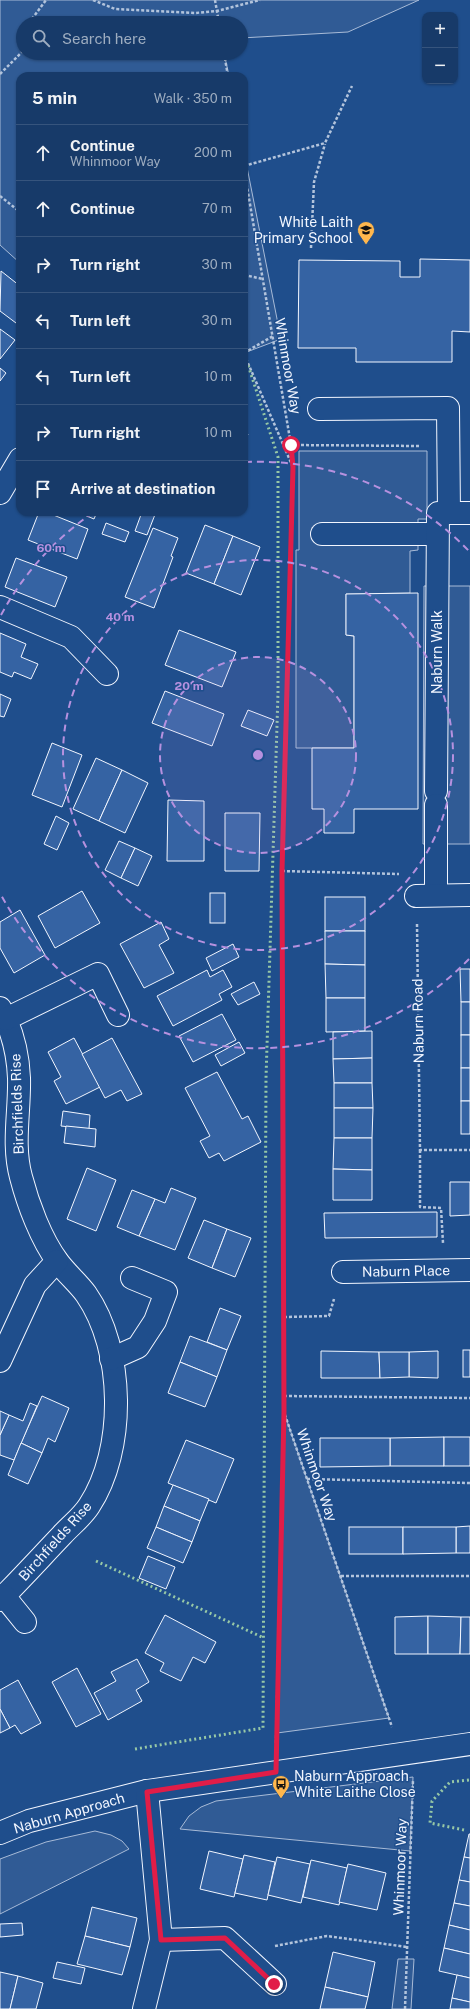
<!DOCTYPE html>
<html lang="en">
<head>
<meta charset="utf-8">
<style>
  body { margin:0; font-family:"Public Sans",sans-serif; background:#20416f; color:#f1f3f6 }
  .controls { position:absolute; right:12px; top:12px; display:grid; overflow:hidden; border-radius:8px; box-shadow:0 1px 3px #0004 }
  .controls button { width:36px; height:36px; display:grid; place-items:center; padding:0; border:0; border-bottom:1px solid #36547d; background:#173a69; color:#f1f3f6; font:20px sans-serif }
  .stop { position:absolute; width:12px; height:12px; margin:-9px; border:3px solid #e11d48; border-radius:50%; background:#fff }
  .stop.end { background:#e11d48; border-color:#fff; box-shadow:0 1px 4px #0008 }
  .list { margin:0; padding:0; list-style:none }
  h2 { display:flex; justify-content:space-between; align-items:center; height:52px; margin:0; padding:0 16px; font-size:17px }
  h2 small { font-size:13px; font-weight:400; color:#9eadc0 }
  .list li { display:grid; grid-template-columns:26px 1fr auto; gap:12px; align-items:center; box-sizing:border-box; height:56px; padding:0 16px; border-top:1px solid #36547d }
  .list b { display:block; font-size:15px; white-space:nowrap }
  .list p { margin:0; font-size:13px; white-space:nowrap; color:#9eadc0 }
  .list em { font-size:13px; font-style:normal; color:#9eadc0 }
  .icon { flex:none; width:22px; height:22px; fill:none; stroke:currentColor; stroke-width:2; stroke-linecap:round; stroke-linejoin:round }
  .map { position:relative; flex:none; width:470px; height:2009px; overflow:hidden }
  .search { position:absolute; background:#173a69; box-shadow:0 1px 3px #0004; left:16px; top:16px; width:232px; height:44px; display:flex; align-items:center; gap:10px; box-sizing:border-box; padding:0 14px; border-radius:22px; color:#9eadc0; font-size:15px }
  .panel { position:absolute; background:#173a69; box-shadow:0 1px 3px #0004; left:16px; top:72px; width:232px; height:444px; border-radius:12px }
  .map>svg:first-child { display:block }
  .built { fill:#305b95; stroke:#a8bbd7 }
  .building { fill:#3563a3; stroke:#f2f6ff }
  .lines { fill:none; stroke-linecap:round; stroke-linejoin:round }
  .minor-casing { stroke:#f2f6ff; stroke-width:24 }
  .path { stroke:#b3c4dc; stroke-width:2.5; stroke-dasharray:3 2; stroke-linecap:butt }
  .minor { stroke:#1f4e8c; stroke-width:22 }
  .hedge { stroke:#97c8a6; stroke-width:3; stroke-dasharray:2 3; stroke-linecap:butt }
  .route { stroke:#e11d48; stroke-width:5 }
  .ring { fill:none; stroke:#b691df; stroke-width:2; stroke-dasharray:7 5 }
  .labels { text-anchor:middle; stroke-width:3; stroke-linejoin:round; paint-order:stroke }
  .poi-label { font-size:14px; fill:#f2f6ff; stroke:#1f4e8c; text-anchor:end }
  .street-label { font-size:14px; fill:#f2f6ff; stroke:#1f4e8c }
  .centre { fill:#b691df; stroke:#1f4e8c; stroke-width:2 }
  .ring-label { font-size:12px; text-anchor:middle; font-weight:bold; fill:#b691df; stroke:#1f4e8c; stroke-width:3; stroke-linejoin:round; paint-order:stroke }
</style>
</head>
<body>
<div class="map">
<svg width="470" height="2009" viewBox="0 0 470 2009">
  <rect width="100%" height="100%" fill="#1f4e8c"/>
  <g class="built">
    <polygon points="0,0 419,0 348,32 241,38 241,23 23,23 23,53 224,53 229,76 20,76 20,263 0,245"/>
    <polygon points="244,152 281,339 244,353"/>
    <polygon points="299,451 427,451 427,519 418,519 418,550 410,551 410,593 346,594 346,635 354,636 354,748 296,748 296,550 299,550"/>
    <polygon points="424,586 470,586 470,844 423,844"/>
    <polygon points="284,1412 389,1718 277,1733"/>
    <polygon points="413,1777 410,1851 180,1829 189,1816 201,1807 216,1801"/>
    <polygon points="95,1831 111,1835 122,1841 129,1849 0,1914 0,1859 46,1842"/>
    <polygon points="398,1959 414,1959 411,2009 392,2009"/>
  </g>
  <g class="building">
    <polygon points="420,259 470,260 470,332 452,331 452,362 356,362 356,348 298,348 299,260 400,261 400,277 420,277"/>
    <polygon points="1,271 20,286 20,326 0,311"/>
    <polygon points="0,329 15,340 0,359"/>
    <polygon points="0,368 6,373 0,381"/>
    <polygon points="244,432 248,434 244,445"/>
    <polygon points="39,512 46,512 88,529 77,559 28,540"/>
    <polygon points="77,512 97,512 94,519"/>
    <polygon points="142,512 156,512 147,535 135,531"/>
    <polygon points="106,523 129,532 125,542 102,534"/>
    <polygon points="205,525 233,536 214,584 186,573"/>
    <polygon points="153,528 178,538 171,556 173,557 154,608 125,597"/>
    <polygon points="233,536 260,547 241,595 214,584"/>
    <polygon points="16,558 67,577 55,607 5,587"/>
    <polygon points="418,593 418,809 354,809 354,833 324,833 324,809 312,809 312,748 354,748 354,636 346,635 346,594"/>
    <polygon points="179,630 236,652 222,687 165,665"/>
    <polygon points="0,633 26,644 21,657 38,664 31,679 14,672 12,677 0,672"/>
    <polygon points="165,691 224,714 212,746 152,723"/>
    <polygon points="0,694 11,699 4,717 0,716"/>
    <polygon points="248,710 274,720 267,736 241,726"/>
    <polygon points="52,743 82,755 62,807 32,795"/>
    <polygon points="96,758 122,770 99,821 73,809"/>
    <polygon points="122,770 148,783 125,833 99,821"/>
    <polygon points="168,800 204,801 204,861 167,861"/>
    <polygon points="225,813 260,813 259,871 225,871"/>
    <polygon points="56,816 69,823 57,850 44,844"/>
    <polygon points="119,841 135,848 121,878 105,870"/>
    <polygon points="135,848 152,856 138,886 121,878"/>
    <polygon points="82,891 100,923 55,948 38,916"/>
    <rect x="210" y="893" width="15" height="30"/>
    <rect x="325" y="897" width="40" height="34"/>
    <polygon points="20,910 45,955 14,973 0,948 0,922"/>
    <polygon points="161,922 169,939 159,945 174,973 144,988 120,944"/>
    <polygon points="325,931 365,931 365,965 325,964"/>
    <polygon points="233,944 239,957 212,971 206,958"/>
    <polygon points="325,964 365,965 365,998 326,998"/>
    <polygon points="460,969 470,969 470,1002 461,1002"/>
    <polygon points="207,970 210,977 223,970 232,987 219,994 222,1000 173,1026 157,996"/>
    <polygon points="254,982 260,994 238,1005 231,994"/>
    <polygon points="326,998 365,998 365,1031 326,1032"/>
    <rect x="461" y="1002" width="9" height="33"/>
    <polygon points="222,1014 236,1040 193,1062 179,1036"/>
    <polygon points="372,1031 372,1058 333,1059 333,1032"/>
    <rect x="461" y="1035" width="9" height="33"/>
    <polygon points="74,1038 100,1087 66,1104 54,1081 61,1077 48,1052"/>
    <polygon points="112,1038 142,1094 127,1101 121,1090 105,1098 82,1054"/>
    <polygon points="239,1042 245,1053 221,1066 215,1055"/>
    <polygon points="372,1058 372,1083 334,1083 333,1059"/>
    <rect x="461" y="1068" width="9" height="33"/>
    <polygon points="217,1072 242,1119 248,1116 261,1142 224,1161 219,1153 209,1158 200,1141 210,1136 185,1088"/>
    <polygon points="334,1083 372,1083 373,1108 334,1108"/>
    <rect x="461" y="1101" width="9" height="33"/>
    <polygon points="334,1108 373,1108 372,1138 334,1138"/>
    <polygon points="63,1111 90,1115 89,1129 61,1126"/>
    <polygon points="66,1126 96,1129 95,1147 64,1143"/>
    <polygon points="334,1138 372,1138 372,1170 333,1169"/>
    <polygon points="87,1168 116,1180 96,1231 67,1219"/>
    <polygon points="333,1169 372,1170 372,1200 333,1200"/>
    <polygon points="450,1182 470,1182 470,1215 450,1216"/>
    <polygon points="171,1188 196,1198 175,1250 139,1236 155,1199 165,1203"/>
    <polygon points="132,1190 155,1199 139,1236 117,1227"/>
    <polygon points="437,1212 437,1237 325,1238 324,1213"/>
    <polygon points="204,1220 227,1229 212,1268 188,1258"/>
    <polygon points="227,1229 251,1238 235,1277 212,1268"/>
    <polygon points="220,1308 241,1316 227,1350 207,1342"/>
    <polygon points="190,1336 227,1350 217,1377 180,1362"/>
    <rect x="463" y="1350" width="7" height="27"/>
    <polygon points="321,1351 379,1352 380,1378 321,1378"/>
    <polygon points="438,1351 438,1378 409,1377 409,1352"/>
    <polygon points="379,1352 409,1352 409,1377 380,1378"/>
    <polygon points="180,1362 217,1377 205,1407 168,1393"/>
    <polygon points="42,1396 69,1408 55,1442 48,1438 42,1453 21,1443"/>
    <polygon points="30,1403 37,1406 14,1460 0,1455 0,1435 9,1415 23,1421"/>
    <polygon points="0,1411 9,1415 0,1435"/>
    <polygon points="444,1437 444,1466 390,1466 390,1438"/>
    <rect x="444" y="1437" width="26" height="29"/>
    <polygon points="320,1438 390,1438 390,1466 320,1467"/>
    <polygon points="186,1440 234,1459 216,1503 168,1483"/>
    <polygon points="21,1443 42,1453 28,1484 8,1475"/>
    <polygon points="173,1485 209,1499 200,1521 164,1506"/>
    <polygon points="164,1506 200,1521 192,1542 156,1527"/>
    <polygon points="470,1526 470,1553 456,1553 456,1527"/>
    <polygon points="156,1527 192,1542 183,1563 147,1548"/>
    <rect x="349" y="1527" width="54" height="27"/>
    <polygon points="403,1527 456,1527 456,1553 403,1554"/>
    <polygon points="148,1556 175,1567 166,1589 139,1578"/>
    <polygon points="165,1615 216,1642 205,1663 193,1657 181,1681 160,1671 164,1663 145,1653"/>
    <polygon points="428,1616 428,1654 395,1654 395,1617"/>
    <polygon points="428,1616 461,1617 460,1654 428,1654"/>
    <polygon points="461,1617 470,1617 470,1654 460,1654"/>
    <polygon points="137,1659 149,1682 136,1690 142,1701 108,1720 94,1693 116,1681 111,1672"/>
    <polygon points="77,1668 101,1714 76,1727 52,1682"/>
    <polygon points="18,1680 41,1723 21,1734 15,1725 10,1728 0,1709 0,1690"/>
    <polygon points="0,1709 10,1728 0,1733"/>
    <polygon points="469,1834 470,1834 470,1858 464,1857"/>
    <polygon points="209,1851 243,1859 234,1897 200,1889"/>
    <polygon points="244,1855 275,1862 267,1900 235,1893"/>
    <polygon points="277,1857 310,1864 301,1903 268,1895"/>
    <polygon points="464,1857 470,1858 470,1882 459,1880"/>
    <polygon points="311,1860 347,1868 339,1905 303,1897"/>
    <polygon points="348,1864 386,1873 377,1910 339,1902"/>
    <polygon points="459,1880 470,1882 470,1906 454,1903"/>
    <polygon points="454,1903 470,1906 470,1930 449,1925"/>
    <polygon points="92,1907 137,1918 130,1947 85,1936"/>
    <polygon points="22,1923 23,1935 0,1937 0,1924"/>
    <polygon points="449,1925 470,1930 470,1954 444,1948"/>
    <polygon points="85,1936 130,1947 122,1975 77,1964"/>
    <polygon points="444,1948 470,1954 470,1978 439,1971"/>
    <polygon points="333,1952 375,1962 368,1997 325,1987"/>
    <polygon points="57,1962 85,1968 81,1984 53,1978"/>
    <polygon points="0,1972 18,1976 10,2009 0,2009"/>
    <polygon points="457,1975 470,1978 470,2002 452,1998"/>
    <polygon points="18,1976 43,1983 36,2009 10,2009"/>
    <polygon points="325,1987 368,1997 365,2009 320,2009"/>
    <polygon points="452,1998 470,2002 470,2009 450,2009"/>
  </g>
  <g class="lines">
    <defs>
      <g id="minor">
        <polyline points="319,409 448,408 449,513"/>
        <polyline points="0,493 20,459"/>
        <polyline points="322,534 437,534"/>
        <polyline points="0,607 71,637 107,674"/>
        <polyline points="436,791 438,513 470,513"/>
        <polyline points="436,895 436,805"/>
        <polyline points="416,896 470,895"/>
        <path d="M0,1008c12,21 18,46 19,70 1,33 -7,66 2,99 7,27 20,62 37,85 8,11 20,21 28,32 39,56 40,156 3,212 -7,11 -19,20 -27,29 -21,22 -41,44 -62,65"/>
        <polyline points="6,1019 98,974 118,1015"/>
        <polyline points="343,1272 470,1270"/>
        <polyline points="111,1359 138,1347 155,1321 166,1292 132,1278"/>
        <polyline points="0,1361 35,1285 57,1261"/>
        <polyline points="4,1596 25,1622"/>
        <polyline points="0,1833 29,1821 147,1791 470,1744"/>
        <polyline points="161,1940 225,1938 275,1984"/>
        <polyline points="144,2009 161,1940 147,1791"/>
      </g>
    </defs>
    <use href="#minor" class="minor-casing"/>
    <g class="path">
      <polyline points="93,0 115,9 195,13 217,11 260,0"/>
      <polyline points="215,0 219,23"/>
      <polyline points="29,23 46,0"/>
      <polyline points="241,46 245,46"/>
      <polyline points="224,53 228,76"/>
      <polyline points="0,74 23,51 23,39"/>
      <polyline points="244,166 325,143 352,86"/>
      <polyline points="244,169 291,445 293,467 282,871 284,1412 392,1727"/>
      <polyline points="0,196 20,212"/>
      <polyline points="311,248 314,182 325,144"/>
      <polyline points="244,275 263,279"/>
      <polyline points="244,353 273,336"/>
      <polyline points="244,354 292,465"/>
      <polyline points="291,445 420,446"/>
      <polyline points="282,871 399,874"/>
      <polyline points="417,924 420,1150 470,1150"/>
      <polyline points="420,1150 420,1207 441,1208 443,1243"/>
      <polyline points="284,1317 329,1316 334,1299"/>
      <polyline points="284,1396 470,1398"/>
      <polyline points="307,1479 470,1483"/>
      <polyline points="341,1576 470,1576"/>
      <polyline points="276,1743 284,1414"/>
      <polyline points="275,1946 327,1936 407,1947"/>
      <polyline points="405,2009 413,1780"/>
    </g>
    <use href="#minor" class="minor"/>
    <g class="hedge">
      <polyline points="96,1561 264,1638"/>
      <polyline points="135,1749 263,1728 266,1078 278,693 278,457 248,365"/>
      <polyline points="464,1830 430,1823 432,1801 450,1782 470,1780"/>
    </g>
  </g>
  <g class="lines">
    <polyline class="route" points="274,1984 225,1938 161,1940 147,1792 276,1772 284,1412 282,871 293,467 291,445"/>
  </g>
  <circle cx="258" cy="755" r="98" fill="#b691df" fill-opacity=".12"/>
  <g class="ring">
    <circle cx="258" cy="755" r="98"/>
    <circle cx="258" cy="755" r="195"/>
    <path d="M469 959A293 293 0 0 1 1 895M1 615A293 293 0 0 1 94 512M245 462A293 293 0 0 1 469 551"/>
  </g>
  <defs>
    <symbol id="school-pin" viewBox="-11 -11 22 30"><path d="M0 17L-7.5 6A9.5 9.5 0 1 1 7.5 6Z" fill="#ffb74d" stroke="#1f4e8c"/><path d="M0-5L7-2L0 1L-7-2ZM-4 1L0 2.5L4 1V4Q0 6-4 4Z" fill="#111"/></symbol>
    <symbol id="bus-pin" viewBox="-11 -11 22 30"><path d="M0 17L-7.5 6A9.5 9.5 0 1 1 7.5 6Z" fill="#ffb74d" stroke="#1f4e8c"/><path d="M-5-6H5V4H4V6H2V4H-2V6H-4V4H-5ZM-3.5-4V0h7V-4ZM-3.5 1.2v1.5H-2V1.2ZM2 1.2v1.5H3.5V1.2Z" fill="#111"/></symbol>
  </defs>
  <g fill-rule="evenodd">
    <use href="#school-pin" x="356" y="220" width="20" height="27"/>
    <use href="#bus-pin" x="271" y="1774" width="20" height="27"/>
  </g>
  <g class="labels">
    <g class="poi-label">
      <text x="353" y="227">White Laith<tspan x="353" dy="16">Primary School</tspan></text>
      <text x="294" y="1781" text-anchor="start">Naburn Approach<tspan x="294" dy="16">White Laithe Close</tspan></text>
    </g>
    <g class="street-label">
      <text transform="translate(288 366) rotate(80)" y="5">Whinmoor Way</text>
      <text transform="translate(437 652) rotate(-90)" y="5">Naburn Walk</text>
      <text transform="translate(418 1021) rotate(-91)" y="5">Naburn Road</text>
      <text transform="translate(17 1104) rotate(-92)" y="5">Birchfields Rise</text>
      <text transform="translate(406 1271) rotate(-1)" y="5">Naburn Place</text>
      <text transform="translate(317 1475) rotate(71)" y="5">Whinmoor Way</text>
      <text transform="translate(55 1541) rotate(-48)" y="5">Birchfields Rise</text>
      <text transform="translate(69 1813) rotate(-16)" y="5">Naburn Approach</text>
      <text transform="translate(400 1867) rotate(-88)" y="5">Whinmoor Way</text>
    </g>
  </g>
  <circle cx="258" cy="755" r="6" class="centre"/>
  <g class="ring-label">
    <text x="51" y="552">60 m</text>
    <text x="120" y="621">40 m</text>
    <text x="189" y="690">20 m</text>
  </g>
</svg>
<div class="controls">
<button>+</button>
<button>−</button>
</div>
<div class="stop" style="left:291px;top:445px"></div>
<div class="stop end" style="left:274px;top:1984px"></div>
<div class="search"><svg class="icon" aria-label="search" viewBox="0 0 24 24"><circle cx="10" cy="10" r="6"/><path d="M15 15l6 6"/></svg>Search here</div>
<section class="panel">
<h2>5 min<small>Walk · 350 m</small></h2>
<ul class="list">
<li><svg class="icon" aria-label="ahead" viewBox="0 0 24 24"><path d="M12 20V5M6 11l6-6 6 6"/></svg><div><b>Continue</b><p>Whinmoor Way</p></div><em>200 m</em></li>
<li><svg class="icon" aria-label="ahead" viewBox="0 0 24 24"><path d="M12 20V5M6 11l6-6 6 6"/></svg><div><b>Continue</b></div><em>70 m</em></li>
<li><svg class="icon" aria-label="right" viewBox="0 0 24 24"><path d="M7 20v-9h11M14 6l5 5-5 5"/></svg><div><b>Turn right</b></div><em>30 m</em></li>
<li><svg class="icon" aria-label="left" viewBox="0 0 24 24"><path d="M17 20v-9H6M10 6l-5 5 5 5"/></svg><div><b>Turn left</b></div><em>30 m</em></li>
<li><svg class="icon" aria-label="left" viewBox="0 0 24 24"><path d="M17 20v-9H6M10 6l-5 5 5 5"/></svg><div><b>Turn left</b></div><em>10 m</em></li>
<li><svg class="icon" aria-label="right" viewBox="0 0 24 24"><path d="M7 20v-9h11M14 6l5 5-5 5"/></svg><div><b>Turn right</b></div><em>10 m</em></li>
<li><svg class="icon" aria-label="arrive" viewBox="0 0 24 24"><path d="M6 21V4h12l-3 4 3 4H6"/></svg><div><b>Arrive at destination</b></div></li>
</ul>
</section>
</div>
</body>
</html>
